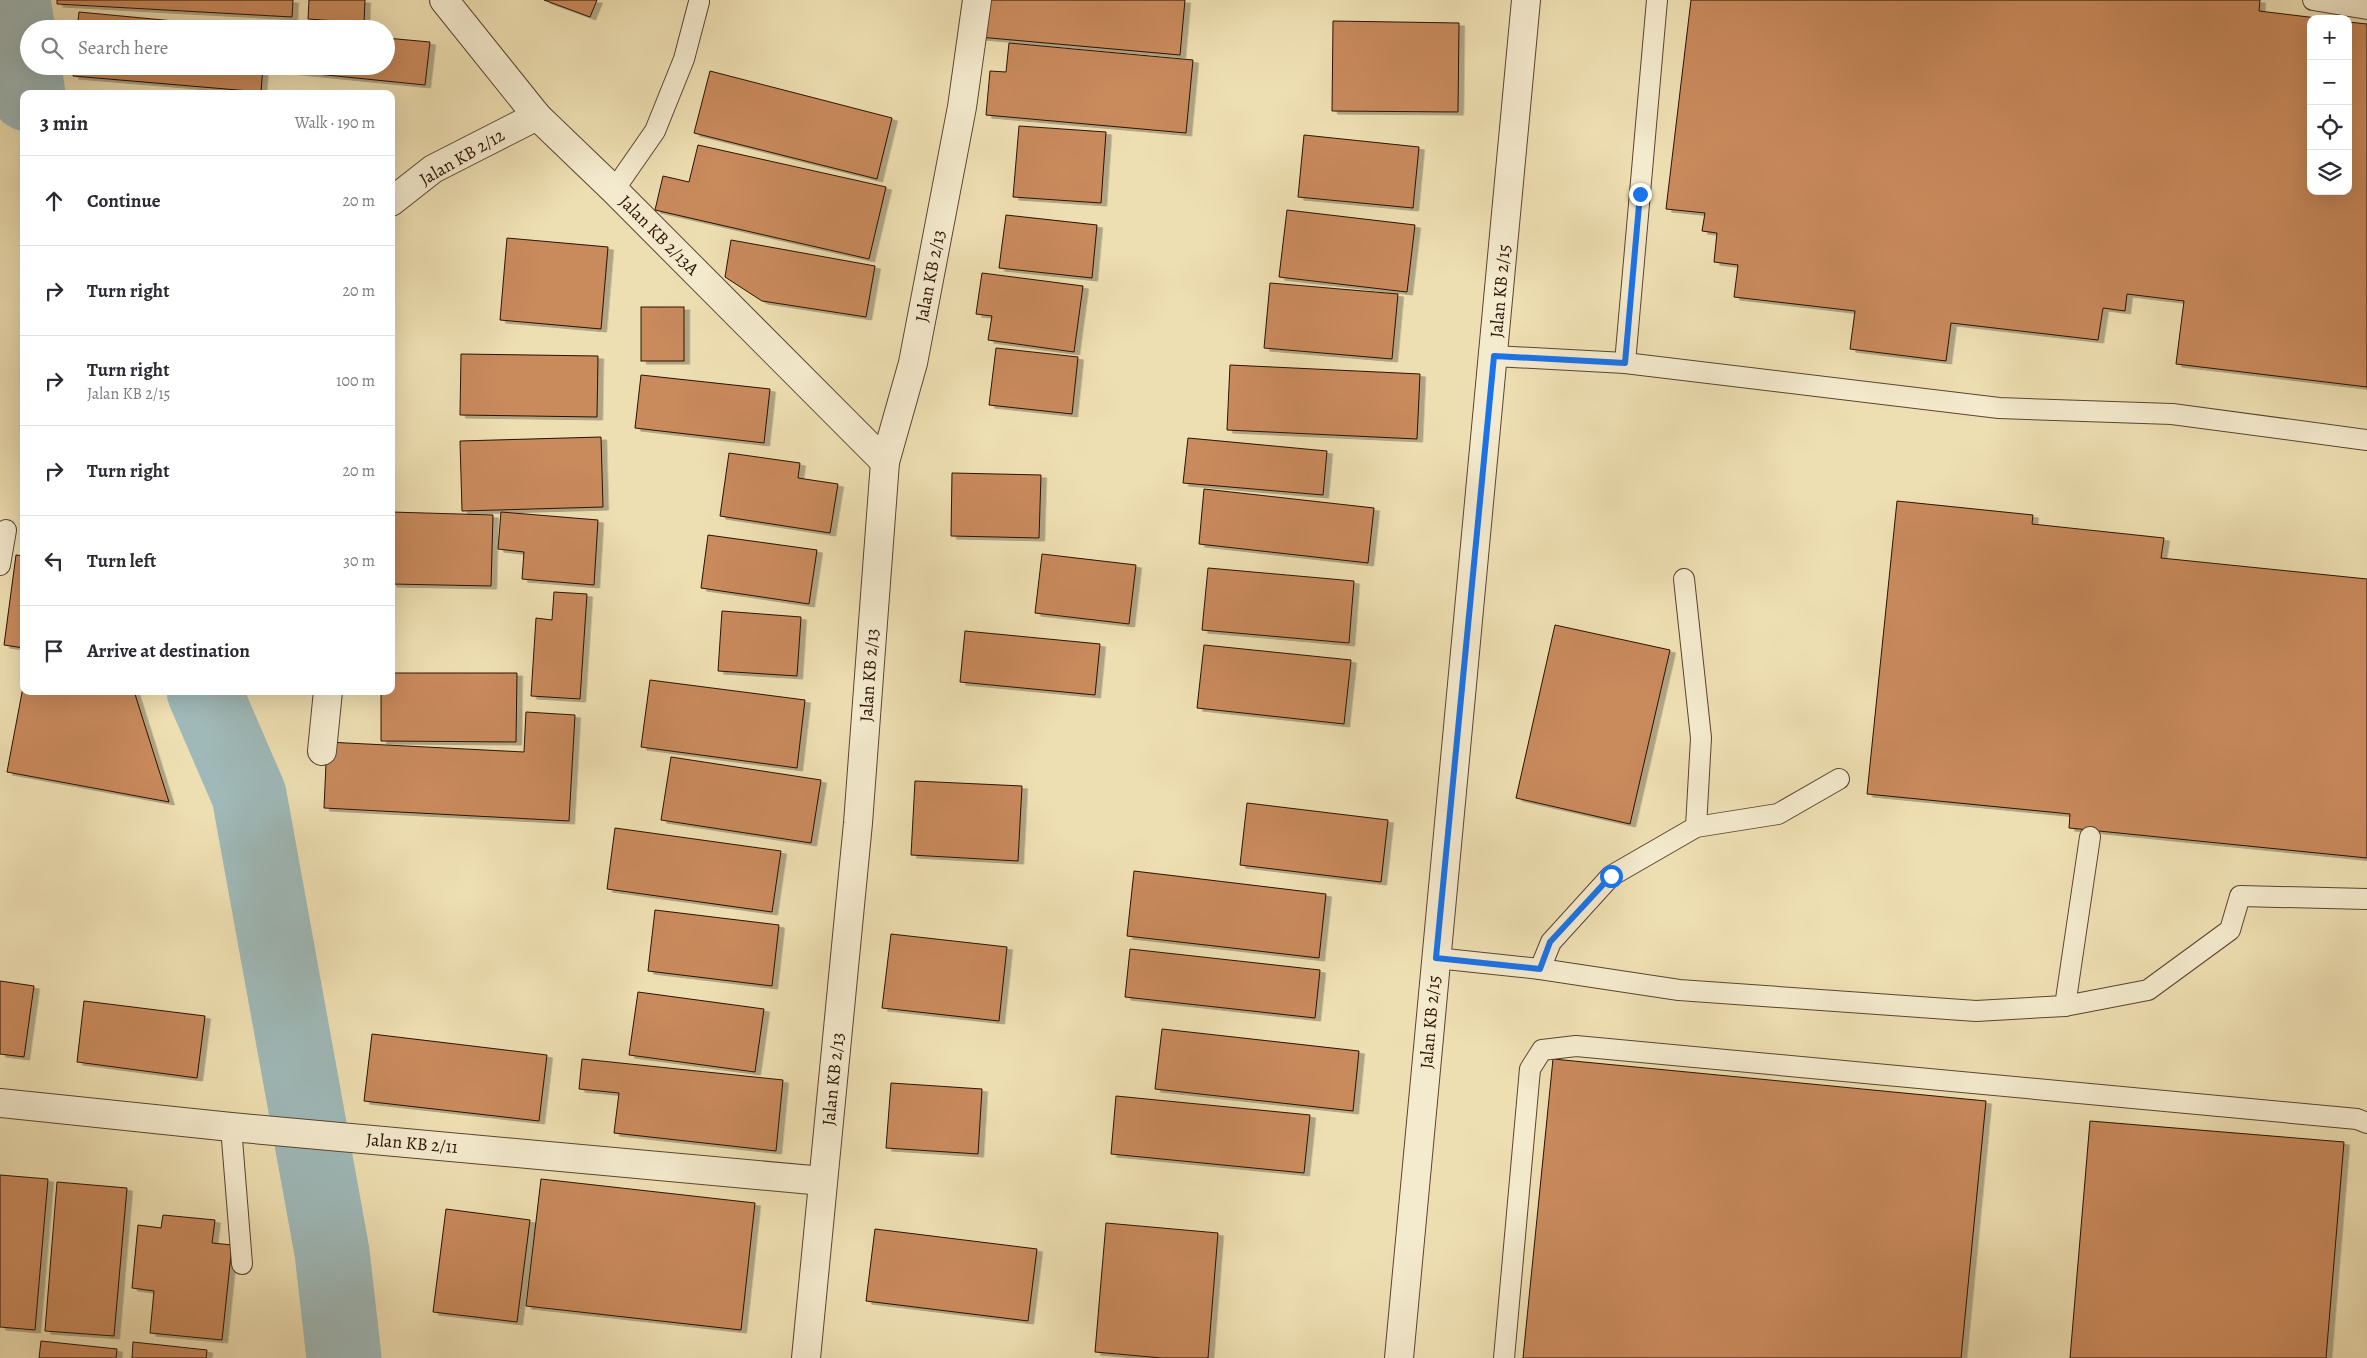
<!DOCTYPE html>
<html lang="en">
<head>
<meta charset="utf-8">
<style>
  body { margin:0; font-family:Alegreya,serif; background:#f2f2f3; color:#2b2b33 }
  .controls { position:absolute; right:15px; top:15px; display:grid; overflow:hidden; border-radius:10px; box-shadow:0 5px 20px #0002 }
  .controls button { width:45px; height:45px; display:grid; place-items:center; padding:0; border:0; border-bottom:1px solid #e1e1e2; background:#fff; color:#2b2b33; font:25px sans-serif }
  .stop { position:absolute; width:15px; height:15px; margin:-11px; border:4px solid #1a73e8; border-radius:50%; background:#fff }
  .stop.end { background:#1a73e8; border-color:#fff; box-shadow:0 1px 5px #0008 }
  .list { margin:0; padding:0; list-style:none }
  h2 { display:flex; justify-content:space-between; align-items:center; height:65px; margin:0; padding:0 20px; font-size:21px }
  h2 small { font-size:16px; font-weight:400; color:#7c7c81 }
  .list li { display:grid; grid-template-columns:32px 1fr auto; gap:15px; align-items:center; box-sizing:border-box; height:90px; padding:0 20px; border-top:1px solid #e1e1e2 }
  .list b { display:block; font-size:19px; white-space:nowrap }
  .list p { margin:0; font-size:16px; white-space:nowrap; color:#7c7c81 }
  .list em { font-size:16px; font-style:normal; color:#7c7c81 }
  .icon { flex:none; width:28px; height:28px; fill:none; stroke:currentColor; stroke-width:2; stroke-linecap:round; stroke-linejoin:round }
  .map { position:relative; flex:none; width:2367px; height:1358px; overflow:hidden }
  .search { position:absolute; background:#fff; box-shadow:0 5px 20px #0002; left:20px; top:20px; width:375px; height:55px; display:flex; align-items:center; gap:12px; box-sizing:border-box; padding:0 18px; border-radius:28px; color:#7c7c81; font-size:19px }
  .panel { position:absolute; background:#fff; box-shadow:0 5px 20px #0002; left:20px; top:90px; width:375px; height:605px; border-radius:10px }
  .map>svg:first-child { display:block }
  .lines { fill:none; stroke-linecap:round; stroke-linejoin:round }
  .river { stroke:#9fb9b8; stroke-width:75 }
  .building { fill:#c98a5b; stroke:#2a1103; filter:url(#shadow) }
  .lane-casing { stroke:#5b442f; stroke-width:22 }
  .street-casing { stroke:#5b442f; stroke-width:30 }
  .lane { stroke:#f4eacd; stroke-width:20 }
  .street { stroke:#f4eacd; stroke-width:28 }
  .route { stroke:#1a73e8; stroke-width:6 }
  .labels { text-anchor:middle; stroke-width:4; stroke-linejoin:round; paint-order:stroke }
  .street-label { font-size:18px; fill:#2a1103; stroke:#f4eacd }
</style>
</head>
<body>
<div class="map">
<svg width="2367" height="1358" viewBox="0 0 2367 1358">
  <defs>
    <filter id="shadow"><feDropShadow dx="5.5" dy="3" stdDeviation="0" flood-color="#0004"/></filter>
  </defs>
  <rect width="100%" height="100%" fill="#eedfb2"/>
  <filter id="stains"><feTurbulence type="fractalNoise" baseFrequency=".004" numOctaves="4"/><feColorMatrix values="0 0 0 0 .2 0 0 0 0 .09 0 0 0 0 .02 0 0 0 .5 -.17"/></filter>
  <radialGradient id="worn" r=".72"><stop offset=".6" stop-color="#630" stop-opacity="0"/><stop offset="1" stop-color="#630" stop-opacity=".3"/></radialGradient>
  <g class="lines">
    <g class="river">
      <polyline points="13,0 28,94"/>
      <polyline points="204,691 249,795 332,1252 344,1358"/>
    </g>
  </g>
  <g class="building">
    <polygon points="57,0 293,0 292,17 57,4"/>
    <polygon points="309,0 365,0 364,23 308,19"/>
    <polygon points="544,0 597,0 590,17"/>
    <polygon points="982,0 1185,0 1180,55 979,37"/>
    <polygon points="1691,0 2260,0 2259,11 2325,19 2311,19 2311,191 2348,191 2348,22 2367,24 2367,387 2176,364 2184,301 2127,294 2125,311 2103,308 2098,340 1951,323 1946,361 1850,349 1855,311 1734,297 1738,265 1714,262 1717,233 1702,231 1705,213 1666,209"/>
    <polygon points="79,12 258,29 77,29"/>
    <polygon points="1333,21 1459,23 1458,112 1332,111"/>
    <polygon points="386,38 430,42 425,85 277,70 277,66 386,66"/>
    <polygon points="1009,43 1193,60 1186,133 986,115 990,71 1006,72"/>
    <polygon points="74,66 263,66 261,92 73,76"/>
    <polygon points="710,71 892,118 877,179 694,133"/>
    <polygon points="1019,126 1106,132 1101,203 1013,197"/>
    <polygon points="1304,135 1419,147 1413,208 1298,197"/>
    <polygon points="698,145 886,187 869,259 655,210 663,176 689,182"/>
    <polygon points="1287,210 1415,225 1407,292 1279,277"/>
    <polygon points="1006,215 1097,225 1092,278 999,268"/>
    <polygon points="507,238 608,247 601,329 500,320"/>
    <polygon points="731,240 875,266 866,317 762,301 725,277"/>
    <polygon points="982,273 1083,286 1074,352 988,340 992,316 976,314"/>
    <polygon points="1270,283 1398,294 1392,359 1264,348"/>
    <rect x="641" y="307" width="43" height="54"/>
    <polygon points="996,348 1078,357 1072,414 989,405"/>
    <polygon points="461,354 598,356 597,417 460,415"/>
    <polygon points="1230,365 1420,374 1417,439 1227,430"/>
    <polygon points="641,375 770,389 764,443 635,428"/>
    <polygon points="601,437 603,507 462,511 460,441"/>
    <polygon points="1188,438 1327,451 1323,495 1183,483"/>
    <polygon points="729,453 800,463 798,478 838,484 830,533 720,516"/>
    <polygon points="952,473 1041,475 1039,538 951,536"/>
    <polygon points="1204,489 1374,508 1368,563 1199,544"/>
    <polygon points="1897,501 2033,515 2032,524 2164,538 2161,558 2367,579 2367,858 2069,828 2070,814 1867,794"/>
    <polygon points="391,512 493,515 491,586 391,584"/>
    <polygon points="501,512 598,520 594,585 522,579 524,552 498,549"/>
    <polygon points="708,535 817,550 809,604 701,588"/>
    <polygon points="1042,554 1136,565 1129,624 1035,613"/>
    <polygon points="16,555 24,556 24,648 4,645"/>
    <polygon points="1208,568 1354,581 1349,643 1202,630"/>
    <polygon points="554,592 587,594 580,699 531,696 536,618 552,620"/>
    <polygon points="722,611 801,617 797,676 718,671"/>
    <polygon points="1555,625 1670,650 1630,824 1516,798"/>
    <polygon points="965,631 1100,644 1095,695 960,682"/>
    <polygon points="1204,645 1351,660 1344,724 1197,708"/>
    <polygon points="391,673 517,673 516,742 381,741 381,691 391,691"/>
    <polygon points="650,680 805,700 797,768 641,747"/>
    <polygon points="24,682 24,691 134,691 169,802 7,772"/>
    <polygon points="526,712 575,715 569,821 324,808 327,742 524,752"/>
    <polygon points="671,757 821,780 811,843 661,820"/>
    <polygon points="915,781 1022,786 1018,861 911,855"/>
    <polygon points="1247,803 1388,820 1381,882 1240,865"/>
    <polygon points="615,828 781,851 772,912 607,889"/>
    <polygon points="1134,871 1326,894 1319,958 1127,936"/>
    <polygon points="655,910 779,925 772,986 648,971"/>
    <polygon points="891,934 1007,947 999,1021 882,1008"/>
    <polygon points="1130,949 1320,970 1315,1018 1125,997"/>
    <polygon points="0,981 34,986 24,1057 0,1054"/>
    <polygon points="638,992 764,1009 755,1072 629,1055"/>
    <polygon points="84,1001 205,1016 197,1078 77,1062"/>
    <polygon points="1162,1029 1359,1051 1353,1111 1155,1089"/>
    <polygon points="372,1034 547,1055 539,1121 364,1101"/>
    <polygon points="582,1059 783,1080 776,1151 614,1133 619,1093 579,1089"/>
    <polygon points="1553,1059 1986,1101 1961,1358 1523,1358"/>
    <polygon points="891,1083 982,1089 978,1154 886,1148"/>
    <polygon points="1116,1096 1310,1115 1304,1173 1111,1154"/>
    <polygon points="2090,1121 2344,1142 2326,1358 2070,1358"/>
    <polygon points="0,1175 48,1179 35,1330 0,1327"/>
    <polygon points="541,1179 755,1203 741,1330 526,1306"/>
    <polygon points="57,1182 127,1188 114,1336 45,1331"/>
    <polygon points="446,1209 530,1220 517,1322 433,1312"/>
    <polygon points="163,1215 215,1220 212,1243 232,1245 222,1340 150,1333 154,1291 132,1288 138,1225 161,1228"/>
    <polygon points="1106,1223 1218,1233 1208,1358 1162,1358 1095,1352"/>
    <polygon points="875,1229 1037,1249 1028,1321 866,1301"/>
    <polygon points="41,1341 117,1349 116,1358 39,1358"/>
    <polygon points="133,1342 207,1350 206,1358 132,1358"/>
  </g>
  <g class="lines">
    <defs>
      <g id="lane">
        <polyline points="2313,0 2367,9"/>
        <polyline points="614,190 655,131 684,59 699,2"/>
        <polyline points="1494,356 1625,363 1999,408 2172,414 2367,440"/>
        <polyline points="1625,363 1657,0"/>
        <polyline points="0,565 6,530"/>
        <polyline points="1684,579 1701,738 1696,827"/>
        <polyline points="1436,958 1540,969 1679,990 1976,1011 2065,1006 2148,990 2230,930 2240,896 2367,899"/>
        <polyline points="1540,969 1551,942 1611,876 1696,827 1778,814 1839,779"/>
        <polyline points="2065,1006 2090,837"/>
        <polyline points="231,1127 242,1264"/>
        <polyline points="1504,1358 1530,1069 1542,1050 1576,1046 2357,1119 2367,1123"/>
      </g>
      <g id="street">
        <polyline points="444,0 537,116 614,190 885,462"/>
        <polyline points="391,202 433,169 537,116"/>
        <polyline points="322,751 328,691"/>
        <polyline points="0,1103 231,1127 823,1181"/>
        <polyline points="806,1358 858,823 885,462 913,363 962,107 977,0"/>
        <polyline points="1399,1358 1526,0"/>
      </g>
    </defs>
    <use href="#lane" class="lane-casing"/>
    <use href="#street" class="street-casing"/>
    <use href="#lane" class="lane"/>
    <use href="#street" class="street"/>
  </g>
  <g class="lines">
    <polyline class="route" points="1611,876 1550,942 1540,969 1436,958 1494,356 1625,363 1640,194"/>
  </g>
  <g class="labels">
    <g class="street-label">
      <text transform="translate(462 157) rotate(-30)" y="6">Jalan KB 2/12</text>
      <text transform="translate(659 235) rotate(45)" y="6">Jalan KB 2/13A</text>
      <text transform="translate(930 276) rotate(-79)" y="6">Jalan KB 2/13</text>
      <text transform="translate(1500 291) rotate(-85)" y="6">Jalan KB 2/15</text>
      <text transform="translate(869 675) rotate(-86)" y="6">Jalan KB 2/13</text>
      <text transform="translate(1430 1022) rotate(-85)" y="6">Jalan KB 2/15</text>
      <text transform="translate(833 1079) rotate(-84)" y="6">Jalan KB 2/13</text>
      <text transform="translate(412 1143) rotate(5)" y="6">Jalan KB 2/11</text>
    </g>
  </g>
  <rect width="100%" height="100%" filter="url(#stains)"/>
  <rect width="100%" height="100%" fill="url(#worn)"/>
</svg>
<div class="controls">
<button>+</button>
<button>−</button>
<button><svg class="icon" aria-label="locate" viewBox="0 0 24 24"><circle cx="12" cy="12" r="6"/><path d="M12 2v4M12 18v4M2 12h4M18 12h4"/></svg></button>
<button><svg class="icon" aria-label="layers" viewBox="0 0 24 24"><path d="M12 4l9 5-9 5-9-5zM3 14l9 5 9-5"/></svg></button>
</div>
<div class="stop" style="left:1611px;top:876px"></div>
<div class="stop end" style="left:1640px;top:194px"></div>
<div class="search"><svg class="icon" aria-label="search" viewBox="0 0 24 24"><circle cx="10" cy="10" r="6"/><path d="M15 15l6 6"/></svg>Search here</div>
<section class="panel">
<h2>3 min<small>Walk · 190 m</small></h2>
<ul class="list">
<li><svg class="icon" aria-label="ahead" viewBox="0 0 24 24"><path d="M12 20V5M6 11l6-6 6 6"/></svg><div><b>Continue</b></div><em>20 m</em></li>
<li><svg class="icon" aria-label="right" viewBox="0 0 24 24"><path d="M7 20v-9h11M14 6l5 5-5 5"/></svg><div><b>Turn right</b></div><em>20 m</em></li>
<li><svg class="icon" aria-label="right" viewBox="0 0 24 24"><path d="M7 20v-9h11M14 6l5 5-5 5"/></svg><div><b>Turn right</b><p>Jalan KB 2/15</p></div><em>100 m</em></li>
<li><svg class="icon" aria-label="right" viewBox="0 0 24 24"><path d="M7 20v-9h11M14 6l5 5-5 5"/></svg><div><b>Turn right</b></div><em>20 m</em></li>
<li><svg class="icon" aria-label="left" viewBox="0 0 24 24"><path d="M17 20v-9H6M10 6l-5 5 5 5"/></svg><div><b>Turn left</b></div><em>30 m</em></li>
<li><svg class="icon" aria-label="arrive" viewBox="0 0 24 24"><path d="M6 21V4h12l-3 4 3 4H6"/></svg><div><b>Arrive at destination</b></div></li>
</ul>
</section>
</div>
</body>
</html>
